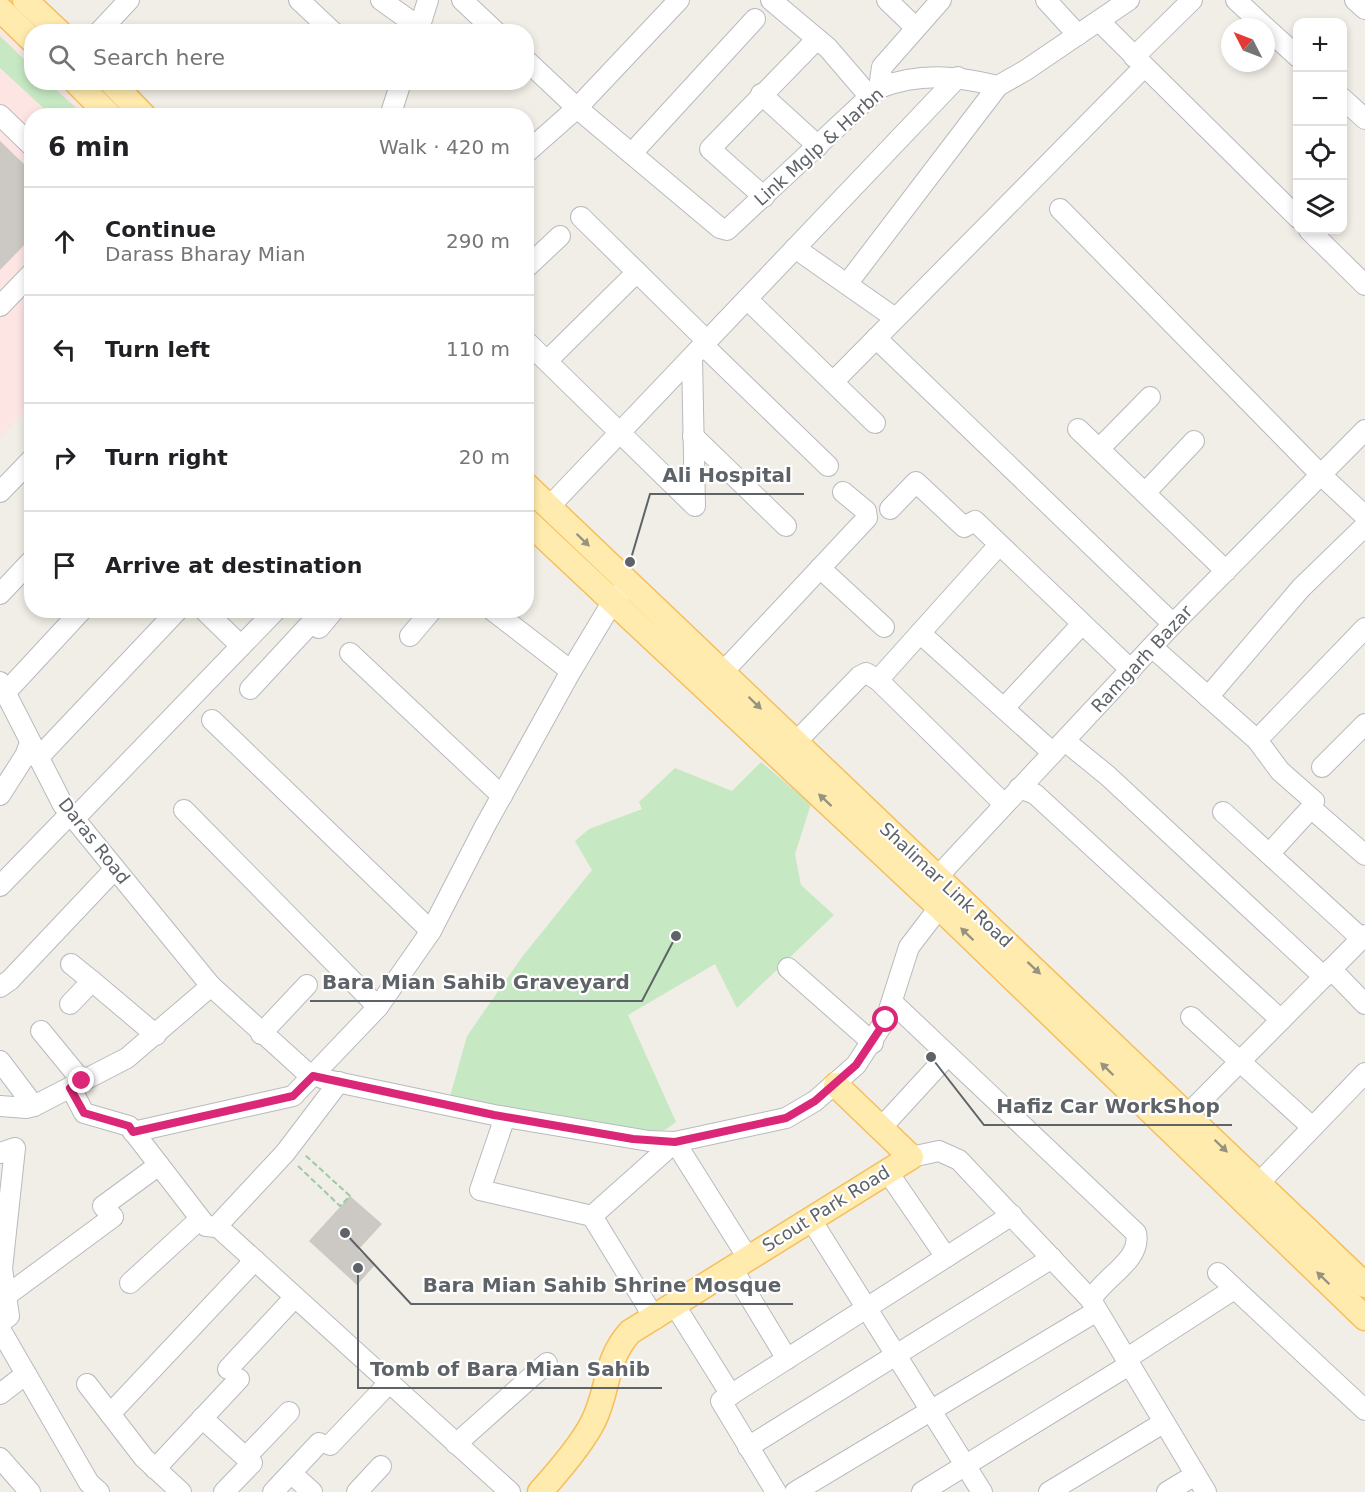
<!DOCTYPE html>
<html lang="en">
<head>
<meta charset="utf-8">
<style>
  body { margin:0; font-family:"DejaVu Sans",sans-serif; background:#f6f6f6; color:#202124 }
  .controls { position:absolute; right:18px; top:18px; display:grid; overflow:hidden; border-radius:12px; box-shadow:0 3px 9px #0003 }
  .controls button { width:54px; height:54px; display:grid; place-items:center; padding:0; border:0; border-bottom:2px solid #e0e0e0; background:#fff; color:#202124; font:30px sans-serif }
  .compass { position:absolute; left:1221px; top:18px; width:54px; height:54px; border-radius:50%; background:#fff; box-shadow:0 3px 9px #0003; rotate:312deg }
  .stop { position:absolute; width:18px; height:18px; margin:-14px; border:4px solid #db2777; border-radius:50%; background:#fff }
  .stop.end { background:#db2777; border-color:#fff; box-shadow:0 2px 6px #0008 }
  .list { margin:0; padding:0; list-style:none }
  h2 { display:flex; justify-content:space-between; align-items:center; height:78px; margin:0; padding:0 24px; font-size:26px }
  h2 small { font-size:20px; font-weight:400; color:#757577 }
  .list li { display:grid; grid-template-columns:39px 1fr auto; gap:18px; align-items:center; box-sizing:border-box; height:108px; padding:0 24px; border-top:2px solid #e0e0e0 }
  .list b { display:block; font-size:22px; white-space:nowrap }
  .list p { margin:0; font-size:20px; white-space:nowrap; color:#757577 }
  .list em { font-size:20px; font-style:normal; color:#757577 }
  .icon { flex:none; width:33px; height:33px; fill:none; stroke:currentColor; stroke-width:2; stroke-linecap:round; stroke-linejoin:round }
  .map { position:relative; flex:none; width:1365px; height:1492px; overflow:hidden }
  .search { position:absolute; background:#fff; box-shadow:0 3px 9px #0003; left:24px; top:24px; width:510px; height:66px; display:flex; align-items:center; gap:15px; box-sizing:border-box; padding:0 21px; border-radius:24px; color:#757577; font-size:22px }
  .panel { position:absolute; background:#fff; box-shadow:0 3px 9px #0003; left:24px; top:108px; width:510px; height:510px; border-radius:24px }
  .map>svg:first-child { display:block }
  .medical { fill:#fde5e4 }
  .green { fill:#c6e9c3 }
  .building { fill:#ccc9c4 }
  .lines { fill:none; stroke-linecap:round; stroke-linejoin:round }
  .minor-casing { stroke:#b7babe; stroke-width:22 }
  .major-casing { stroke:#f7be5a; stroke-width:27 }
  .path { stroke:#9ccaa5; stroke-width:2; stroke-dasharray:6 3; stroke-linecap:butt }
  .minor { stroke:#fff; stroke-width:20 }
  .major { stroke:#ffebae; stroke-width:24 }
  .oneway { fill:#969380 }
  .route { stroke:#db2777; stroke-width:8 }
  .labels { text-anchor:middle; stroke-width:4.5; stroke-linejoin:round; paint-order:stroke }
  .street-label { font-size:18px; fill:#5e6368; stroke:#fff }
  .leader { fill:none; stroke:#5e6368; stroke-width:2 }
  .callout-dot { fill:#5e6368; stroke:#fff; stroke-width:2 }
  .callout-label { font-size:20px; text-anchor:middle; font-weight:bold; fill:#5e6368; stroke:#fff; stroke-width:4.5; stroke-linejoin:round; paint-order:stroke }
</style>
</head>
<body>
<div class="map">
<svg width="1365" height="1492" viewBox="0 0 1365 1492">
  <rect width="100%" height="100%" fill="#f1eee7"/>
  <polygon class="medical" points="0,30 31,60 32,82 55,83 90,115 32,116 31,404 0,437"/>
  <g class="green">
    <polygon points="0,36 31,66 32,82 49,83 84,115 51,115 0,68"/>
    <polygon points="761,762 811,804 795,854 801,885 834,915 737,1008 715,964 628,1015 676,1122 665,1130 642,1133 449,1100 467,1036 522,957 592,870 575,841 589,829 642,809 639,802 675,768 732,791"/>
  </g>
  <g class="building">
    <polygon points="0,141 25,165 32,159 32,237 0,270"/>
    <polygon points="350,1196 382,1224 358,1250 375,1265 357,1285 309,1241"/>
  </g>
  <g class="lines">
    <defs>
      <g id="minor">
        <polyline points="299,0 333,32"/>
        <polyline points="381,0 419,27"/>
        <polyline points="462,0 496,32"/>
        <polyline points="771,0 828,48 870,97"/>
        <polyline points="887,0 915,27"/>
        <polyline points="1046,0 1078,35"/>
        <polyline points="1236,0 1265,27"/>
        <polyline points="1355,0 1365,9"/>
        <polyline points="1099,21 1298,218"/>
        <polyline points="1266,28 1298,57"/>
        <polyline points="99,32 129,0"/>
        <polyline points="418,32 428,0"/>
        <polyline points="1134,57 1192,0"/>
        <path d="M526,60l51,48 143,120 7,2 152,-142c41,-16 78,-12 119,-2l28,-16 103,-70"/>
        <polyline points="879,88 882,67 941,0"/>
        <polyline points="761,94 818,146"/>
        <polyline points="1342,98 1365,119"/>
        <polyline points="0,115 32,146"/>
        <polyline points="390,116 401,82"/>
        <polyline points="633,152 755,19"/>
        <polyline points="526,153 577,108 679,0"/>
        <polyline points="764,197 710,149 817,39"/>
        <polyline points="1060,209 1321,475 1365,516"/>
        <polyline points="581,217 707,341"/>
        <polyline points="1309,230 1365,285"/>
        <polyline points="795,248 895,318"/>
        <polyline points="526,268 560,236"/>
        <polyline points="847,284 998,86"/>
        <polyline points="747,299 875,423"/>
        <polyline points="0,306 32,273"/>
        <polyline points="876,338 1173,624"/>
        <polyline points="526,341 695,506 692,358"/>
        <polyline points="703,345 828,466"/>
        <polyline points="547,361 637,272"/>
        <polyline points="833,382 1144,67"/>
        <polyline points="1078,429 1226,571"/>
        <polyline points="693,436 786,526"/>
        <polyline points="1099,449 1150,397"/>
        <polyline points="0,492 32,459"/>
        <polyline points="1145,493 1194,441"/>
        <polyline points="549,507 958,77"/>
        <polyline points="890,509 916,482 964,527 975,521 1131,670"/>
        <polyline points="999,545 878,680 1004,804"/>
        <polyline points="820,568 884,627"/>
        <polyline points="0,594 32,560"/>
        <polyline points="204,610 241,646"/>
        <polyline points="492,610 571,671"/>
        <polyline points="920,633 1053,753"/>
        <polyline points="410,636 432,610"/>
        <polyline points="1152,647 1257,740 1280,771 1314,801 1311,808 1365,855"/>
        <polyline points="350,653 502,796"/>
        <polyline points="723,672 867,518 866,511 843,492"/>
        <polyline points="0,682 63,805 211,986"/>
        <polyline points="250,689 313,621 319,628 334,610"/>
        <polyline points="6,692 82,610"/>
        <polyline points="1208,697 1301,588 1365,526"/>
        <polyline points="1004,708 1082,624"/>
        <polyline points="212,720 431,931"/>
        <polyline points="1257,740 1365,628"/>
        <polyline points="1065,741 1108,776 1324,977"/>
        <polyline points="795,743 860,676 866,673 878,680"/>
        <polyline points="38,758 178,610"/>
        <polyline points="1322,767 1365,724"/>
        <polyline points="1019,788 1035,794 1281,1020"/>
        <polyline points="0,795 25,756 30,743"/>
        <polyline points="184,810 378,1007"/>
        <polyline points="1223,812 1362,939"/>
        <polyline points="74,819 276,610"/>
        <polyline points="1269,854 1311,808"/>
        <polyline points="0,886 70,814"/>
        <polyline points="927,888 1173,624 1365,430"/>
        <polyline points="71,964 92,981"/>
        <polyline points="788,968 873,1043"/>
        <polyline points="1331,969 1365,1004"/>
        <polyline points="0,987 10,980 114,870"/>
        <path d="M893,1003l243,230c6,28 -33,44 -45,67l115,192"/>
        <polyline points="70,1004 92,981 156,1035"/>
        <polyline points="1191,1017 1312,1127"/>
        <polyline points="41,1031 82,1081"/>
        <polyline points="261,1034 307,985"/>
        <polyline points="0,1061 34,1106"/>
        <polyline points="71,1088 84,1113 129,1126 206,1226 216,1227 285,1153 339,1082"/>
        <polyline points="0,1106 27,1108 34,1106 127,1058 211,986 305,1071 327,1080 494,1115 649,1141 675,1142 786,1118 815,1101 856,1065 886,1019 909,947 948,896"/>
        <polyline points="1188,1114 1365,935"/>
        <polyline points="505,1117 480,1190 592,1216 675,1142 748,1258"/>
        <polyline points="880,1129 948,1055"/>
        <polyline points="133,1132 293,1096 378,1007 431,931 485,826 571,671 613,601 629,584"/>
        <polyline points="0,1153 15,1148 2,1269 9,1316 0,1323"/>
        <polyline points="911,1157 939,1151 959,1160 1091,1300"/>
        <polyline points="887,1171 946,1257"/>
        <polyline points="1259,1183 1365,1073"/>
        <polyline points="592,1216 655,1319"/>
        <polyline points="810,1218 982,1492"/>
        <polyline points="217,1226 510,1492"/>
        <polyline points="732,1268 787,1359"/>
        <polyline points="1218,1273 1365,1410"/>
        <polyline points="130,1283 200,1219"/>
        <polyline points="6,1296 113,1217 103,1206 159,1165"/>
        <polyline points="674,1304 731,1395"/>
        <polyline points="0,1329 89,1483 99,1492"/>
        <polyline points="1126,1359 1234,1289"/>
        <polyline points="228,1369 295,1297"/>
        <polyline points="87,1384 144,1458 181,1492"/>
        <polyline points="0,1394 26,1374"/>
        <polyline points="110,1414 255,1260"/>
        <polyline points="202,1418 252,1463 224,1492"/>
        <polyline points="456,1444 547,1363"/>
        <polyline points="330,1445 389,1383"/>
        <polyline points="748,1447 1052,1258"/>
        <polyline points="246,1457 289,1412"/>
        <polyline points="0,1458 30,1492"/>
        <polyline points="155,1469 239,1379"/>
        <polyline points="291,1473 312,1492"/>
        <polyline points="273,1492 319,1443"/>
        <polyline points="357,1492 381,1466"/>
        <polyline points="776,1492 721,1401 1012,1215"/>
        <polyline points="795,1492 1097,1311"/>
        <polyline points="922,1492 1129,1365"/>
        <polyline points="1049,1492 1163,1423"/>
        <polyline points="1167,1492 1195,1475"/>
      </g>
      <g id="major">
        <polyline points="25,0 59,32"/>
        <polyline points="0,9 32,40"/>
        <polyline points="76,82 110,116"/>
        <polyline points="111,82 144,116"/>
        <polyline points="526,485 1365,1285"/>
        <polyline points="526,520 939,907 1365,1318"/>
        <path d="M540,1492c17,-19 42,-48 53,-70 16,-31 11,-61 37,-90l281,-175 -75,-72"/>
      </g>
    </defs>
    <use href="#minor" class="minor-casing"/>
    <use href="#major" class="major-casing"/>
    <polyline class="path" points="298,1166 340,1206 350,1196 304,1154"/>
    <use href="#minor" class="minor"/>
    <use href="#major" class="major"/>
  </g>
  <defs><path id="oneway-solid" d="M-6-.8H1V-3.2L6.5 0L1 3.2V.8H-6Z" transform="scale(1.5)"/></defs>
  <g class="oneway">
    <use href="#oneway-solid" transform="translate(583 540) rotate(44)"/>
    <use href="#oneway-solid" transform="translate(755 703) rotate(44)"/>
    <use href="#oneway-solid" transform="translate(825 800) rotate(-137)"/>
    <use href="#oneway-solid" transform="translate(967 934) rotate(-136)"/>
    <use href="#oneway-solid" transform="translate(1034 968) rotate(43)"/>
    <use href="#oneway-solid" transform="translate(1107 1069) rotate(-136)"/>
    <use href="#oneway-solid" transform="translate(1221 1146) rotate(44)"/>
    <use href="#oneway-solid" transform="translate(1323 1278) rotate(-136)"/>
  </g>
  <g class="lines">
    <polyline class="route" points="82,1081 70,1088 84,1113 129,1126 133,1132 293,1096 313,1076 494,1115 633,1139 675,1142 786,1118 815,1101 856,1065 886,1020"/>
  </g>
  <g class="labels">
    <g class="street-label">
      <text transform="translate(819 147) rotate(-42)" y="6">Link Mglp &amp; Harbn</text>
      <text transform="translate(1142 659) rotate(-47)" y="6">Ramgarh Bazar</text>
      <text transform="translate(94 841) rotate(52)" y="6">Daras Road</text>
      <text transform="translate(946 885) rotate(43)" y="6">Shalimar Link Road</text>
      <text transform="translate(826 1209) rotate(-32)" y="6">Scout Park Road</text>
    </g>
  </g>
  <path class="leader" d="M630 562L650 494H804M676 936L642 1001H310M931 1057L984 1125H1232M345 1233L411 1304H793M358 1268L358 1388H662"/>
  <g class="callout-dot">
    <circle cx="630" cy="562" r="6"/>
    <circle cx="676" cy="936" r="6"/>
    <circle cx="931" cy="1057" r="6"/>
    <circle cx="345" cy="1233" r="6"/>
    <circle cx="358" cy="1268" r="6"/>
  </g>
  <g class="callout-label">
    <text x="727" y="482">Ali Hospital</text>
    <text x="476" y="989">Bara Mian Sahib Graveyard</text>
    <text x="1108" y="1113">Hafiz Car WorkShop</text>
    <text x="602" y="1292">Bara Mian Sahib Shrine Mosque</text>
    <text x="510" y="1376">Tomb of Bara Mian Sahib</text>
  </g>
</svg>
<div class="controls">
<button>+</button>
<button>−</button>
<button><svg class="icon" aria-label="locate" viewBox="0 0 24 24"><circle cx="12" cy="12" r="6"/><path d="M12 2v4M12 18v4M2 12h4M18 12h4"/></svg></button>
<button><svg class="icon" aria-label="layers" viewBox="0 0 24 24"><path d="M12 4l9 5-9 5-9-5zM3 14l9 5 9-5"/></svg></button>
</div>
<svg class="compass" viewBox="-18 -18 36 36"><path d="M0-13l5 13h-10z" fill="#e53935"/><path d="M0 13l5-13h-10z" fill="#757577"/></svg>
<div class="stop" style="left:886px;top:1020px"></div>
<div class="stop end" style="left:82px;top:1081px"></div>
<div class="search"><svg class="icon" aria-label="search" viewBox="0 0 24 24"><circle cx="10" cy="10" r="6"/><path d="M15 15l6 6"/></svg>Search here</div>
<section class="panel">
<h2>6 min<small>Walk · 420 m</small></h2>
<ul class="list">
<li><svg class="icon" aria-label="ahead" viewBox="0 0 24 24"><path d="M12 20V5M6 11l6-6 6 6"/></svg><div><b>Continue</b><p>Darass Bharay Mian</p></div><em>290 m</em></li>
<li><svg class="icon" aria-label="left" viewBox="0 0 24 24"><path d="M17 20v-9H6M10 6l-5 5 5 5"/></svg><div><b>Turn left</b></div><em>110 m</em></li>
<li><svg class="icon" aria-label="right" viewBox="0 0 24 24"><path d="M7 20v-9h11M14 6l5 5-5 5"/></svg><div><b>Turn right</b></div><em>20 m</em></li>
<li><svg class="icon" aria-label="arrive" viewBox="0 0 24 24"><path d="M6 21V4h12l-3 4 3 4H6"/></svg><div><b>Arrive at destination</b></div></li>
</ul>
</section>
</div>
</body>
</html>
